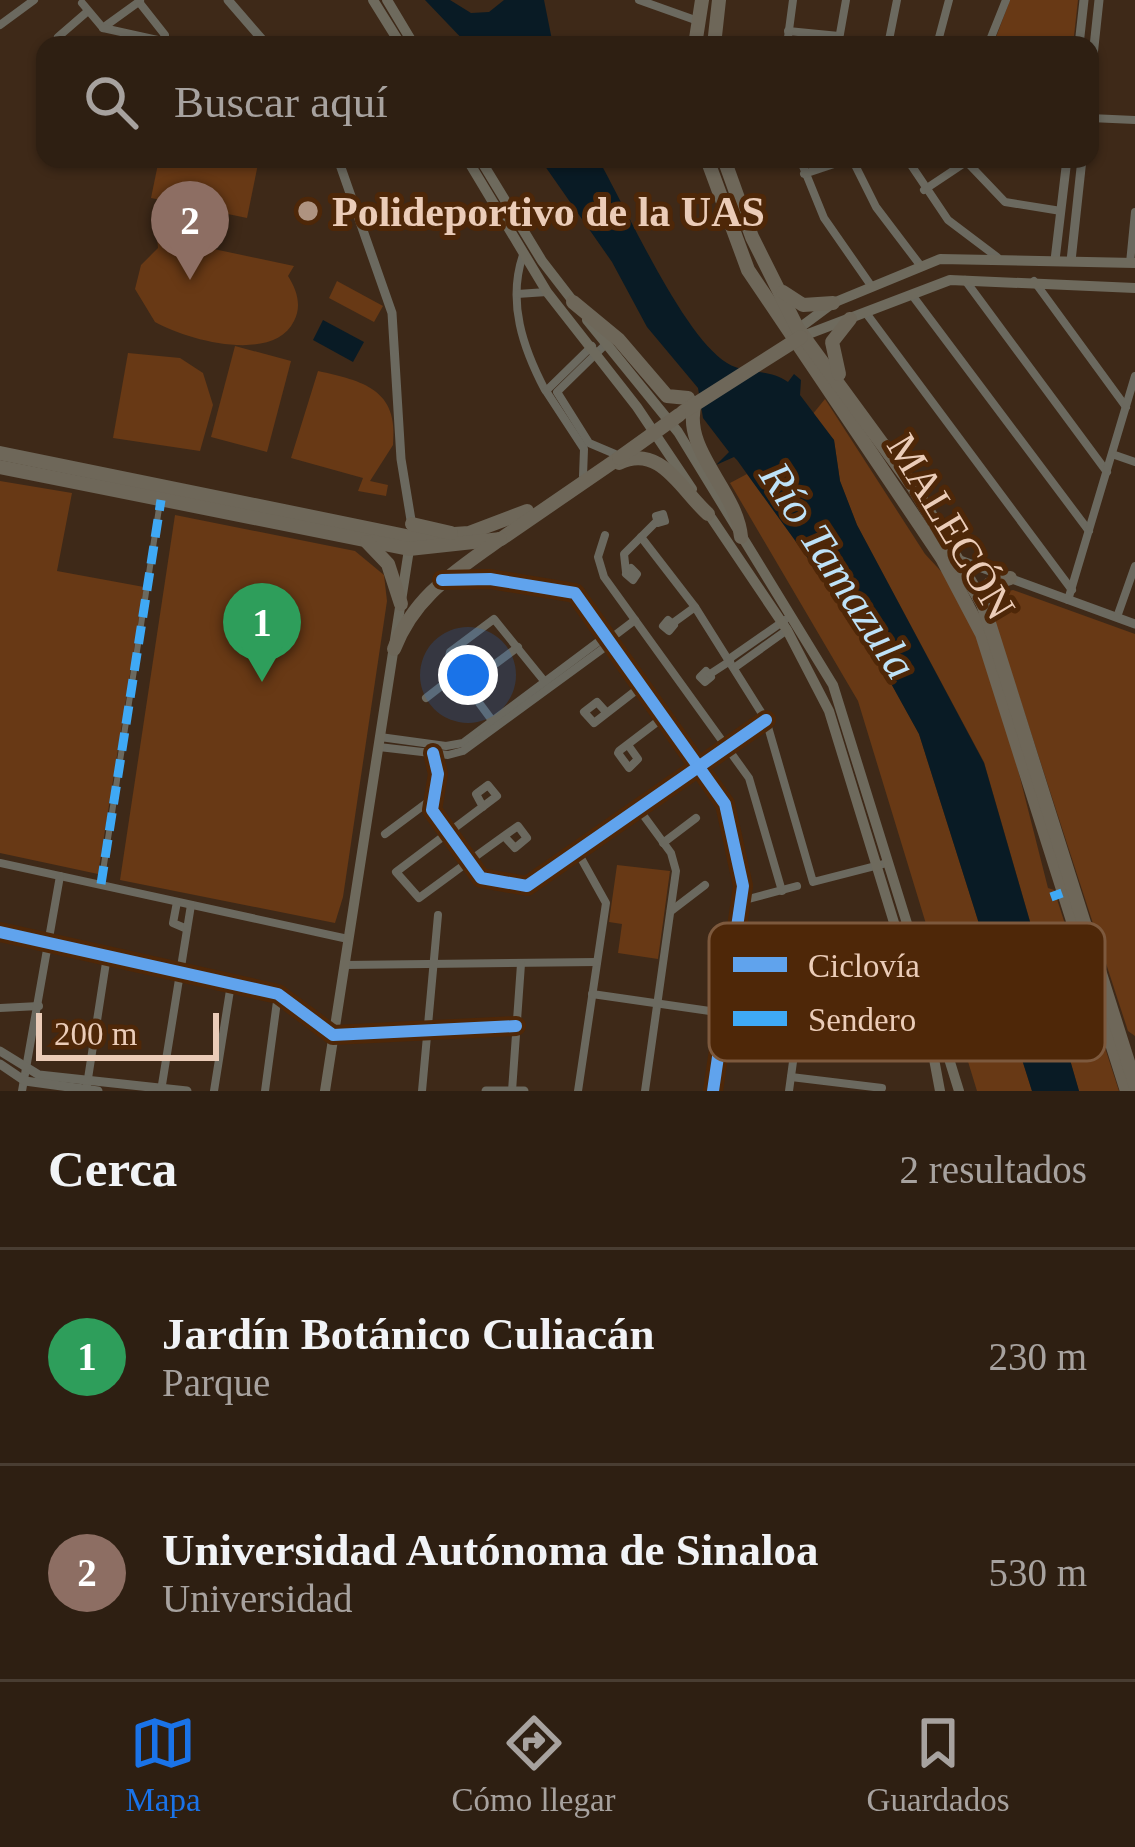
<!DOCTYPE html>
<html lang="es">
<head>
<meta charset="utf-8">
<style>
  body { margin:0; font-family:"Times New Roman",serif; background:#36271b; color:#f1f3f6 }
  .scale { position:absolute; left:36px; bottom:30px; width:183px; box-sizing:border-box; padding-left:12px; border:6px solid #ebccb8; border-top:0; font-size:33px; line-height:42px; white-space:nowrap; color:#ebccb8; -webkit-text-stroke:9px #4e2708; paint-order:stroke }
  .you { position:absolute; left:468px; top:675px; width:42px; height:42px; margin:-30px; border:9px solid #fff; border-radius:50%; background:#1a73e8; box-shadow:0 0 0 18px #1a73e833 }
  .badge { display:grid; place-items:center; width:78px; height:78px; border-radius:50%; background:#1a73e8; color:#fff; font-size:39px; font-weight:700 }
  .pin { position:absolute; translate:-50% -99px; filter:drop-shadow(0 3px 6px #0008) }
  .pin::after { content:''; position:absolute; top:63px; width:42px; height:36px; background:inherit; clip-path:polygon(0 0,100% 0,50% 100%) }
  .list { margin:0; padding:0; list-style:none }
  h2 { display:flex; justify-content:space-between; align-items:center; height:156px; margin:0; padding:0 48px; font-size:51px }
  h2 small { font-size:39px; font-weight:400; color:#a7a29f }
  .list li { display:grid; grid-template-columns:78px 1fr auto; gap:36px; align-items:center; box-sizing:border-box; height:216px; padding:0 48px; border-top:3px solid #493d32 }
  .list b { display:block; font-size:45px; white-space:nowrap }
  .list p { margin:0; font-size:39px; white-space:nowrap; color:#a7a29f }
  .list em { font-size:39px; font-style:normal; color:#a7a29f }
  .icon { flex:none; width:66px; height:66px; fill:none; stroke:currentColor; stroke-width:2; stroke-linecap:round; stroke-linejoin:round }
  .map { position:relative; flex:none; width:1135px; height:1091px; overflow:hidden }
  .search { position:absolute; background:#2e1f12; box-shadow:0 3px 9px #0004; left:36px; right:36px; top:36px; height:132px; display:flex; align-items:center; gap:30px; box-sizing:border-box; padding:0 42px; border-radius:24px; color:#a7a29f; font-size:45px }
  .sheet { height:588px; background:#2e1f12 }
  nav { display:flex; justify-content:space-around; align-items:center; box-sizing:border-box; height:168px; border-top:3px solid #493d32; background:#2e1f12; font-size:33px; color:#a7a29f }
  nav a { display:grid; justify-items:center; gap:6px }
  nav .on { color:#1a73e8 }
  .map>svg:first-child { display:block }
  .green { fill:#683915 }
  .water { fill:#091b25 }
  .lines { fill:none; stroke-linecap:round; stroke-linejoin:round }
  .pedestrian { stroke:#6b695f; stroke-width:6 }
  .minor { stroke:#6b695f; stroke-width:8 }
  .tertiary { stroke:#6b695f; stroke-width:9 }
  .secondary { stroke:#6e6a5d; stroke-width:10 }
  .primary { stroke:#6e6759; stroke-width:14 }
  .primary-bridge { stroke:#6e6759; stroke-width:14 }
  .quiet { stroke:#3fa9f5; stroke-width:9; stroke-dasharray:18 9; stroke-linecap:butt }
  .cycleway-casing { stroke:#4e2708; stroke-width:20 }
  .cycleway { stroke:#60a3ed; stroke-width:12 }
  .poi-dot { fill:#ae9380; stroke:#4e2708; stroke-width:4.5 }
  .labels { text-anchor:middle; stroke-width:10; stroke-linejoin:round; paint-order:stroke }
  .poi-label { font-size:42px; font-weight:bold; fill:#ebccb8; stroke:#4e2708; text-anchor:start }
  .street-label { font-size:42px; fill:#ebccb8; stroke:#4e2708 }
  .water-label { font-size:45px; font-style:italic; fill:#bee2f8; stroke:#4e2708 }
  .key { fill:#4e2708; stroke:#7d593d; stroke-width:3 }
  .key-label { font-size:33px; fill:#ebccb8 }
</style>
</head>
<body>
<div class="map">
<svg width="1135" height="1091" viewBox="0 0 1135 1091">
  <rect width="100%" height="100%" fill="#3e2918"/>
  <g class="green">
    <polygon points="1010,0 1078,0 1073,45 993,45"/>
    <polygon points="159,159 259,159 247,218 151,198"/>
    <path d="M157,237l137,29 -6,10c9,14 14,30 6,45 -21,43 -107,19 -139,1l-20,-33 6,-24 17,-17z"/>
    <polygon points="337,281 383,306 374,322 329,298"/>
    <polygon points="235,346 291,361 267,452 211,437"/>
    <polygon points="128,353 180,358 203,373 213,405 200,451 113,438"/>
    <path d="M318,371c45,10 81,18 75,74l-23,36 18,4 -2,11 -28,-5 5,-13 -72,-20z"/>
    <polygon points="825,399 925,554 950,581 974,630 1015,758 1048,888 1054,890 1119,1091 1079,1091 984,762 857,525 840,481 834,440 812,415"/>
    <polygon points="747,474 867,640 919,734 1032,1091 977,1091 858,701 730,483"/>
    <polygon points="0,481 72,493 57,571 144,587 98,874 0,853"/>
    <polygon points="175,515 355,551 384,575 387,601 343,897 335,923 120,880"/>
    <polygon points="1013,590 1135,634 1135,1036 1128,1031 992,613 997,594"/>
    <polygon points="617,865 670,871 658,959 618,953 622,924 609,922"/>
  </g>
  <g class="water">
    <polygon points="425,0 450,0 471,13 489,12 504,0 544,0 553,45 468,45"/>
    <path d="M540,159h58c29,50 84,176 129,204 19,12 42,5 61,19l6,-8 7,6 -1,15 34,45 6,41 17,44 127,238 95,328h-47l-113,-357 -52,-94 -130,-180 -3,-3 -18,8 13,-13 -26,-34 -5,-30 -51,-61 -35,-65z"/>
    <polygon points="323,320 364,342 353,362 313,340"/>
  </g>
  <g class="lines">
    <polyline class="pedestrian" points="101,884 160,502"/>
    <g class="minor">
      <polyline points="639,0 698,21"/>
      <polyline points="82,3 103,28"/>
      <polyline points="0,25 34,0"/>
      <polyline points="104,27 140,1"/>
      <polyline points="103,28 162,41 165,35 139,2"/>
      <polyline points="788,31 839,36"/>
      <polyline points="58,37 88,11"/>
      <polyline points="888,42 930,45"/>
      <polyline points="787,45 793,0"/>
      <polyline points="838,45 846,0"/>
      <polyline points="888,45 897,0"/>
      <polyline points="937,45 949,0"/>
      <polyline points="988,45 1006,0"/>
      <polyline points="1090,118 1135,120"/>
      <polyline points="800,159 824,218 872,287"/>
      <polyline points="852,159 876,207 920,265"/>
      <polyline points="907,159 948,220 997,257"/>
      <polyline points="964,159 1005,202 1061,211"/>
      <polyline points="1032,159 1054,159"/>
      <polyline points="804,174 849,159"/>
      <polyline points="924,190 966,162"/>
      <path d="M523,255c-16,47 0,93 22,135"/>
      <polyline points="1130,263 1135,212"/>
      <polyline points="965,280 1107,472"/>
      <polyline points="1034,281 1126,407"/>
      <polyline points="517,294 547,292"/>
      <polyline points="912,295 1089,531"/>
      <polyline points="866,313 1072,590"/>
      <polyline points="607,343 557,392 589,443 615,454"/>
      <polyline points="1112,454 1135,462"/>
      <polyline points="583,476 584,449 546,391 592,346"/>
      <polygon points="663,514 665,521 658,523 656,516"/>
      <polyline points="605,535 598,557 604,577 749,778 782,891"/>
      <polyline points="641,537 695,607 766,720 813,882 887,863"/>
      <polygon points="631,568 637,574 633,580 626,574"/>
      <polyline points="626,572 624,554 656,522"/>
      <polyline points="1068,600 1135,376"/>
      <polyline points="1117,617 1135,566"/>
      <polygon points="668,620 674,625 669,631 663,626"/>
      <polyline points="673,623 695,607"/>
      <polyline points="610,639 635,620"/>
      <polyline points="729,659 785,620"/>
      <polyline points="734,668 787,630"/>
      <polygon points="706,671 711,677 705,682 700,677"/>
      <polyline points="710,674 730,661"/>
      <polyline points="467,685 518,647"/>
      <polyline points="426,698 458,673"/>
      <polyline points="607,713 597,702 584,712 594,723 643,685"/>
      <polyline points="494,723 448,661 450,652 494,619 545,682"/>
      <polyline points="380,737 446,746 463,743 606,636"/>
      <polyline points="628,745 638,759 629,768 618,753 619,751 665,716"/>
      <polyline points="379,747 448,755 463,751 612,642"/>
      <polyline points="433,753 438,774 432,810 481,878 527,886 766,720"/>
      <path d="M483,807l-7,-13 12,-9 9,11 -101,76 23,26c33,-24 66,-49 99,-72l9,12 -12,10 -11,-12"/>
      <polyline points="638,808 671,853 676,871 645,1091"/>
      <polyline points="385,834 432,799"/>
      <polyline points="663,843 696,818"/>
      <polyline points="577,851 606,903 578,1091"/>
      <polyline points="0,863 348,939"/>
      <polyline points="741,901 797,886"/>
      <polyline points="177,902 173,923 187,929"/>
      <polyline points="671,911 705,885"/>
      <polyline points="0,932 278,994 333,1035 516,1026"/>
      <polyline points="344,965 597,962"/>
      <polyline points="592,994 931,1043"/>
      <polyline points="0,1008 39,1006"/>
      <polyline points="791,1077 882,1088"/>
      <polyline points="87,1085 107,956"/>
      <polyline points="22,1091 60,876"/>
      <polyline points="161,1091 191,905"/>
      <polyline points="214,1091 231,984"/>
      <polyline points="265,1091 278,994"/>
      <polyline points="422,1091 438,915"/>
      <polyline points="512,1091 521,964"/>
      <polyline points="789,1091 798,1025"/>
    </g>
    <g class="tertiary">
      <polyline points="228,0 267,45"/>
      <polyline points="1079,45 1084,0"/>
      <polyline points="1090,84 1099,0"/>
      <polyline points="338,159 392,313 401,459 412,526"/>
      <polyline points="1055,260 1067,159"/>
      <polyline points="1071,261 1082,159"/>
      <polyline points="960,560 1135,624"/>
      <polyline points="448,580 490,579 575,593 725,804 743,886 713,1091"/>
      <polyline points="0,1051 39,1075 187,1091"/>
      <polyline points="0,1064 25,1081 98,1091"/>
      <polyline points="486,1091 524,1091"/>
    </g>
    <g class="secondary">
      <polyline points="373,0 401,45"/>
      <polyline points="387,0 414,45"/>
      <polyline points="467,159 547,292 637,407 692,489"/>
      <polyline points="480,159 542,261 576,305"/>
      <polyline points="587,320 678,432 833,685 959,1091"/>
      <polyline points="798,329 833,303 940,259 1135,263"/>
      <polyline points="803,336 950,280 1135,288"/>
      <polyline points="706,510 787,630 829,711 931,1043 940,1091"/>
      <polyline points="325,1091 410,543"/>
    </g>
    <g class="primary">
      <polyline points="695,45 702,0"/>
      <polyline points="714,45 719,0"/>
      <polyline points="707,159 748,270 942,558 982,634 1127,1091"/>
      <polyline points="724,159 752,237 798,329 913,486 983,604 1135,1084"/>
      <polyline points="783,292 803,305 833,303"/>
      <polyline points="573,302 619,340 667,396 688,398"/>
      <polyline points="839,374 832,342 850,319"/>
      <path d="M695,403c-14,47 42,87 46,134"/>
      <polyline points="683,412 801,337"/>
      <polyline points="0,453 411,537 469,533 527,511"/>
      <path d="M619,463c41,-20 62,27 89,51"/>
      <polyline points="0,467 409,549 501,539 619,458"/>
      <polyline points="412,524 451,533"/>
      <polyline points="367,542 388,564 401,604"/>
      <polyline points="983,604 990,584 1010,578"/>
      <path d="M394,649c21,-54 61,-77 106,-110"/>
    </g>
    <polyline class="primary-bridge" points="619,458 679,415"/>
    <g class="quiet">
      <polyline points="101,884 161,500"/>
      <polyline points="1051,897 1062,893"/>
      <polyline points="911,942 921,939"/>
    </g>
    <defs>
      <g id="cycleway">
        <polyline points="442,580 490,579 575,593 725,804 743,886 713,1091"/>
        <polyline points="433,753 438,774 432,810 481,878 527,886 766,720"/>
        <polyline points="0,932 278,994 333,1035 516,1026"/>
      </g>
    </defs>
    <use href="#cycleway" class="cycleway-casing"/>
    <use href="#cycleway" class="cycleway"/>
  </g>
  <circle class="poi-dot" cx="308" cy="211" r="12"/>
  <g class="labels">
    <g class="poi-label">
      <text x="332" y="226">Polideportivo de la UAS</text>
    </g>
    <g class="street-label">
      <text transform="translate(952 526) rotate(59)" y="15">MALECÓN</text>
    </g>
    <g class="water-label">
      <text transform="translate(839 570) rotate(57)" y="16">Río Tamazula</text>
    </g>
  </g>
  <rect x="709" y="923" width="396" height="138" rx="18" class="key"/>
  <rect x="733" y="957" width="54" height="15" fill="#60a3ed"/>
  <rect x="733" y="1011" width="54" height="15" fill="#3fa9f5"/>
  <g class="key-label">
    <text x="808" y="977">Ciclovía</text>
    <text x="808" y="1031">Sendero</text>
  </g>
</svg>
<div class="scale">200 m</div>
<div class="you"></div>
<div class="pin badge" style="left:262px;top:682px;background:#2e9e5b">1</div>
<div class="pin badge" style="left:190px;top:280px;background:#8d6e63">2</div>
<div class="search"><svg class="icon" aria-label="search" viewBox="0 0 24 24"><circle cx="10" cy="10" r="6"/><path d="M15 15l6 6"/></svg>Buscar aquí</div>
</div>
<section class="sheet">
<h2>Cerca<small>2 resultados</small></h2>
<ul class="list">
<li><span class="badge" style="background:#2e9e5b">1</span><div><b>Jardín Botánico Culiacán</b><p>Parque</p></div><em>230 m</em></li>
<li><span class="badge" style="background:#8d6e63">2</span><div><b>Universidad Autónoma de Sinaloa</b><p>Universidad</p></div><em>530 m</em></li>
</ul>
</section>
<nav>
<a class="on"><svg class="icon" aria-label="map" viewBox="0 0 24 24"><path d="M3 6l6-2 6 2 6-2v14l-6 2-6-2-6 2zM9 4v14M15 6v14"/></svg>Mapa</a>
<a><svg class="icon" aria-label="directions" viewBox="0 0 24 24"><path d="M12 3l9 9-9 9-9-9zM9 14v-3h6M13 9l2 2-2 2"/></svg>Cómo llegar</a>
<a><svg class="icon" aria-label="saved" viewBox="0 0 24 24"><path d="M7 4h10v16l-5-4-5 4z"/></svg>Guardados</a>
</nav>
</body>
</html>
